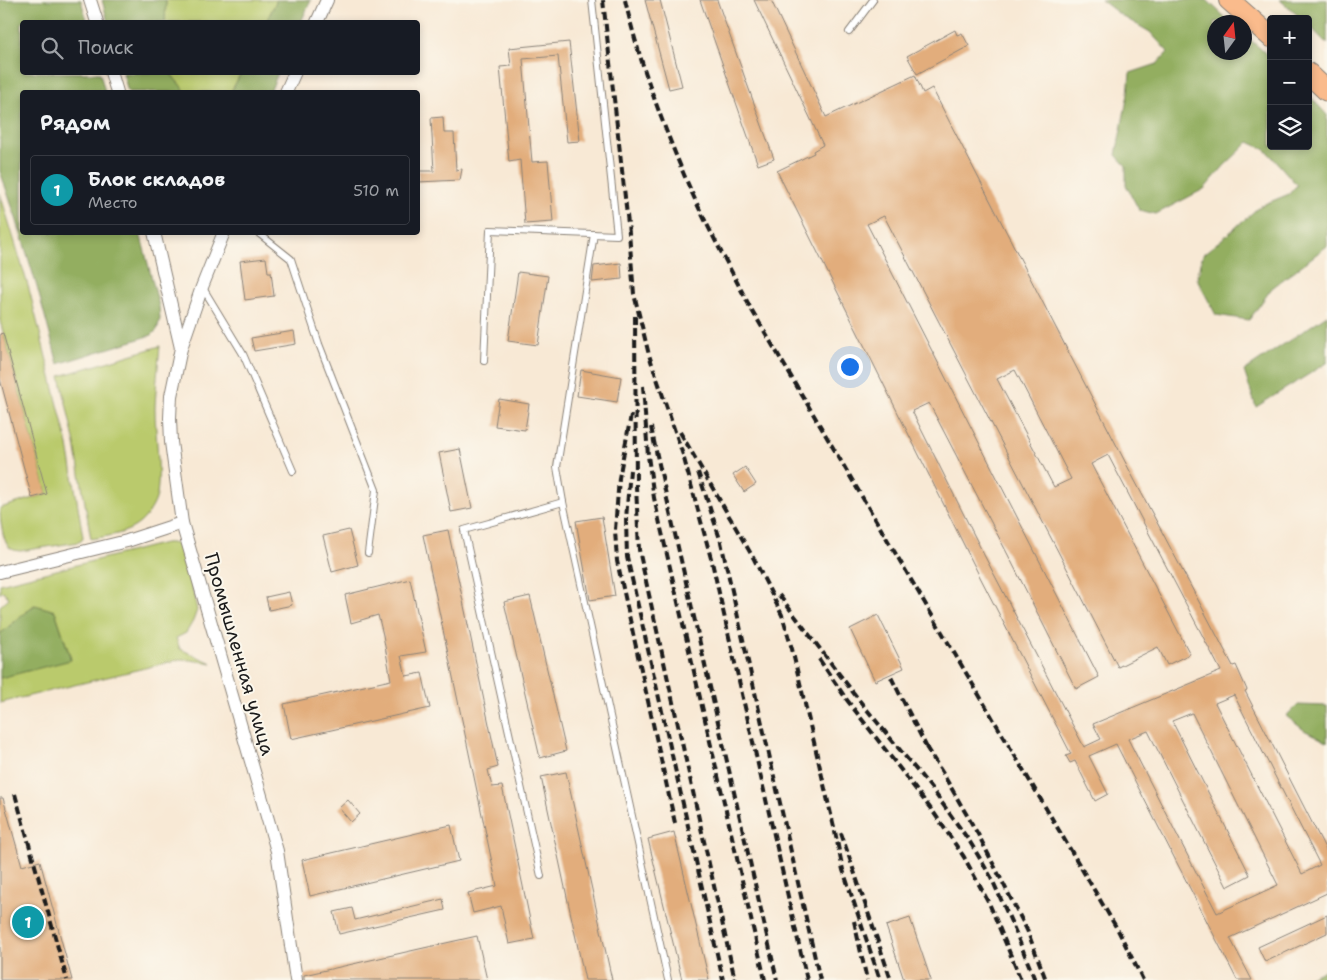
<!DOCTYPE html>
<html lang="ru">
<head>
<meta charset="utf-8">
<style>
  body { margin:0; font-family:"Shantell Sans",sans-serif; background:#20242c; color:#f1f3f6 }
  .controls { position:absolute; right:15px; top:15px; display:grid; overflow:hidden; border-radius:5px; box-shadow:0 2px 8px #0003 }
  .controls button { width:45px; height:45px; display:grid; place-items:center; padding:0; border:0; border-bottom:1px solid #363941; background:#171b24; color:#f1f3f6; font:25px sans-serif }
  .compass { position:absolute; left:1207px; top:15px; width:45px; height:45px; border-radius:50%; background:#171b24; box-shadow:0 2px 8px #0003; rotate:15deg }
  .you { position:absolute; left:849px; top:366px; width:18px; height:18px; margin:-12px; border:4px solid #fff; border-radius:50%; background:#1a73e8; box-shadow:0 0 0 8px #1a73e833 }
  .badge { display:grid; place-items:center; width:32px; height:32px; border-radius:50%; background:#b45309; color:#fff; font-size:16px; font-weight:700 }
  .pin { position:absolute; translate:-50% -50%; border:2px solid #fff; box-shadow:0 1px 5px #0006 }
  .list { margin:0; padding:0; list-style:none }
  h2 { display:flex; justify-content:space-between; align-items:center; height:65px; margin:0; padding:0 20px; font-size:21px }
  h2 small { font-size:16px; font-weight:400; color:#9ea1a6 }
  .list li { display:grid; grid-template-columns:32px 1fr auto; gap:15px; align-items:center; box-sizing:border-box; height:70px; margin:0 10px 10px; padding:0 10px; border:1px solid #363941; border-radius:5px }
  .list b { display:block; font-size:19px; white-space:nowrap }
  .list p { margin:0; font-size:16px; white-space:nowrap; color:#9ea1a6 }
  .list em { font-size:16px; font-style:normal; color:#9ea1a6 }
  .icon { flex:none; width:28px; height:28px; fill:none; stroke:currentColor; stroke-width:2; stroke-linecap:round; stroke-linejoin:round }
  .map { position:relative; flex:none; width:1327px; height:980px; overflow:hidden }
  .search { position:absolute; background:#171b24; box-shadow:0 2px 8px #0003; left:20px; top:20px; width:400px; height:55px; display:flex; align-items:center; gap:12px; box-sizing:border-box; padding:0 18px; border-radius:5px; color:#9ea1a6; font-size:19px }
  .panel { position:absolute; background:#171b24; box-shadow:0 2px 8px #0003; left:20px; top:90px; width:400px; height:145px; border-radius:5px }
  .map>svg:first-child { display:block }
  .green { fill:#baca6c; stroke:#6b7344 }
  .forest { fill:#93ae60; stroke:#58653e }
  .building { fill:#e2ad7c; fill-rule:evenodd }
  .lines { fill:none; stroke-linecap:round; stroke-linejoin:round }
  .lane-casing { stroke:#8a8278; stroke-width:8 }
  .street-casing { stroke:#8a8278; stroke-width:14 }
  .primary-casing { stroke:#8a8278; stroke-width:22 }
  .lane { stroke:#fff; stroke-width:6 }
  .street { stroke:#fff; stroke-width:12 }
  .primary { stroke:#fabb8c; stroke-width:20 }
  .rail { stroke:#1c1c1c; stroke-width:4; stroke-dasharray:8 4; stroke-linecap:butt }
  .labels { text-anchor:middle; stroke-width:4; stroke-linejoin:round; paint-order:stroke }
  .street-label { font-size:19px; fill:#1c1c1c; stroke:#fbf7ec }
</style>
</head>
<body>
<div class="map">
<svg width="1327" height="980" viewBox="0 0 1327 980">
  <rect width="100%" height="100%" fill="#fbf7ec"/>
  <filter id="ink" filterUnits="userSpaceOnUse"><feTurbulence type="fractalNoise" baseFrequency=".02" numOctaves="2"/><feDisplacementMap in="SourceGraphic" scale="10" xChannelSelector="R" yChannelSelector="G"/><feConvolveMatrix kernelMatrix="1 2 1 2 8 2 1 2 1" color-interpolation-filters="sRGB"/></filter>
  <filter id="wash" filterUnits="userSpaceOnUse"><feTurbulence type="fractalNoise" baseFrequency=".0096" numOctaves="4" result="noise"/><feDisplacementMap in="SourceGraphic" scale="20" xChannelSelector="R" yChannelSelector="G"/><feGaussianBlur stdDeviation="1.12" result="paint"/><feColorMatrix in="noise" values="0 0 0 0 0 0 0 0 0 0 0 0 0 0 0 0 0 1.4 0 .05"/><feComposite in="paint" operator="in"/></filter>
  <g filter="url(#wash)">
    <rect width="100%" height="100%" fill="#f8e9d5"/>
    <g class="green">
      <polygon points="166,0 277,0 266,22 165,22"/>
      <polygon points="170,73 241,73 231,92 186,92"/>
      <path d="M0,193l29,96 39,156 15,92 -1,3 -3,2 -58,9c-4,0 -9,-1 -12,-4 -7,-8 -9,-29 -9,-39l47,-14 -47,-173z"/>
      <path d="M160,346c-2,20 -4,41 -5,61 0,29 6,60 2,88 -2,10 -9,20 -16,27 -13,12 -33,14 -50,17l-16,-95 -15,-68z"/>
      <path d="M165,543c11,-1 14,2 20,12l12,55 -4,11 -7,12 -10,5 4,11 32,14 -30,-4 -182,44v-25l71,-19 -16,-48 -21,-6 -34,29v-28l9,-8 -6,-7 -3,3v-10z"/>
    </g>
    <g class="forest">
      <polygon points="0,0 81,0 87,22 22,22 22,72 100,73 105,92 22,92 22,232 140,233 159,306 160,319 157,330 152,335 58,364 37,287 17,221 0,171"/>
      <polygon points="102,0 166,0 165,22 108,22"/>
      <polygon points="277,0 311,0 301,22 266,22"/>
      <polygon points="1101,0 1207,0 1230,22 1214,22 1214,52 1244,52 1245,35 1271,58 1271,146 1308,146 1308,94 1327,115 1327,246 1272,288 1249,320 1216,315 1197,279 1203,254 1227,235 1260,206 1289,194 1297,185 1266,150 1249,142 1224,166 1204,189 1156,214 1139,210 1126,185 1126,166 1116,155 1128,94 1130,73 1157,64 1168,52 1150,32 1122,16"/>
      <polygon points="1280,0 1327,0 1327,44 1308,24 1308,19 1302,19"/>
      <polygon points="123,73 170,73 186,92 128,92"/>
      <polygon points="241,73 241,72 278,73 270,92 231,92"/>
      <polygon points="1327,315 1327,363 1256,407 1244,371"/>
      <polygon points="35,605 55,611 71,660 0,678 0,634"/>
      <polygon points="1297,705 1327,706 1327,742 1304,730 1286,716"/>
      <polygon points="1327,969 1327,980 1306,980 1306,979"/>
    </g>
    <g id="blocks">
      <g class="building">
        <polygon points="645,0 660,0 682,86 669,89"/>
        <polygon points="700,0 717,0 774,159 758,165"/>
        <path d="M754,0h17l55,117 89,-42 8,18 9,-5 202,391 99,187 3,-1 11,25 -2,1 82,161v41l-97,45 22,42h-15l-121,-236 -27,12 19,38 -13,7 -20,-40 -5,2 -4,-7 5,-2 -92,-179 -202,-404 37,-18 -1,-2 10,-6zM884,216l234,451 40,-20 9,18 23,-11 -99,-190 17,-9 113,216 -128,53 8,15 -17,8 -101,-194 -71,-142 17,-8 76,146 71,140 23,-12 -232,-453zM1015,370l56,109 -17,8 -57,-108zM1234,695l86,170 -18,9 -87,-171zM1192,713l86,172 -61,28 -89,-174 20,-8 79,156 23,-12 -78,-154z"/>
        <polygon points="955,30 957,35 962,33 969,46 917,74 907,56"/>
        <polygon points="569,42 580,141 567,142 558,56 523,59 532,162 548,161 553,222 525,224 520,160 509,162 500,67 511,66 509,48"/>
        <polygon points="443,117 444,133 454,133 456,170 462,169 460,180 418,182 418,171 434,171 431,118"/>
        <polygon points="266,258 268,272 271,272 274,296 245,300 240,261"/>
        <polygon points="621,263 622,279 592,282 594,266"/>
        <polygon points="518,272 548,276 538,345 508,341"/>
        <polygon points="294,331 296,344 254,351 251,338"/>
        <polygon points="3,333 47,494 32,498 0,379 0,334"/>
        <polygon points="581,370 621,377 617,402 577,396"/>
        <polygon points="499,399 529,404 525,430 495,426"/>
        <polygon points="460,449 472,508 451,512 439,453"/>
        <polygon points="745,467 756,484 744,492 733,475"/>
        <polygon points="602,517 615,596 590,600 576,521"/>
        <polygon points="349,530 358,565 332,572 323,536"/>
        <polygon points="448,530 498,767 488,770 492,787 502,786 534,939 509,944 501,906 473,913 468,893 497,886 423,535"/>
        <polygon points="410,579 426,652 401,656 406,676 422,673 430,708 291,739 284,704 391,680 383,635 378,615 351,623 345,595"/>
        <polygon points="289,592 292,605 269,610 266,597"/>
        <polygon points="530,596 566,751 540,758 504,602"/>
        <polygon points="878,615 904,668 875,681 850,629"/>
        <polygon points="566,772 612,980 585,980 541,777"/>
        <polygon points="0,798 3,798 22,866 40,861 72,980 0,980"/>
        <polygon points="348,800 360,814 351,822 339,808"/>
        <polygon points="451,825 459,861 310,896 302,860"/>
        <polygon points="674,832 709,980 682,980 648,839"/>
        <polygon points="443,899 445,910 339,934 334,912 352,908 355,920"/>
        <polygon points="1327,915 1327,933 1265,962 1258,947"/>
        <polygon points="910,918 931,980 904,980 886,926"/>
        <polygon points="477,936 487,980 304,980 304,975"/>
      </g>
    </g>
  </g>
  <g filter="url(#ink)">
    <use href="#blocks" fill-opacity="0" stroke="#8a8278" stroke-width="1"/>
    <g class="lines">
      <defs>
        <g id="lane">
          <polyline points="849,32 873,0"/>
          <polyline points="257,232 291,259 319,344 376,490 368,553"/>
          <polyline points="203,288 243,354 293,471"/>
          <polyline points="484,361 490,230 617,235 592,0"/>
          <polyline points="563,502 668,980"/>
          <polyline points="541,876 464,530 563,502 557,467 594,234"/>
        </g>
        <g id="street">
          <polyline points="90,0 97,22"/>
          <polyline points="317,22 327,0"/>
          <polyline points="111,72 117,92"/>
          <polyline points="286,92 295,72"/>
          <polyline points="154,232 181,348"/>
          <polyline points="224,232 202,287 181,348 171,396 170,418 171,442 182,523 277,851 296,980"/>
          <polyline points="0,572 127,541 182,523"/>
        </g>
        <g id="primary">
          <polyline points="1229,0 1271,37"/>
          <polyline points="1308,73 1327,91"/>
        </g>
      </defs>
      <use href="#lane" class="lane-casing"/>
      <use href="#street" class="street-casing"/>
      <use href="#primary" class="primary-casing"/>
      <use href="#lane" class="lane"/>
      <use href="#street" class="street"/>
      <use href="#primary" class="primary"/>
      <g class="rail">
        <polyline points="603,0 629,233 634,294 649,355 683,455 712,562 807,980"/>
        <path d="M625,0c14,61 36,120 60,177 19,45 43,87 65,130l369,625 24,48"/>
        <polyline points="635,316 636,486 639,550 735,980"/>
        <polyline points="643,386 648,456 654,498 765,980"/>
        <polyline points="631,415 619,478 615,530 617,561 675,823"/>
        <polyline points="651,427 656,451 777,980"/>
        <polyline points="680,432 754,559 782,615 792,649 834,827 843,870 880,980"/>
        <polyline points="630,470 626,519 627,557 723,980"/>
        <polyline points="698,472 721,542 820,980"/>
        <polyline points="779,595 859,700 932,789 970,842 991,877 1016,933 1035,980"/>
        <polyline points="819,659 847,700 934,813 964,857 989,903 1021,980"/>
        <polyline points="891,677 929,752"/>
        <polyline points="926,747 942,772 979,836 1027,930 1046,980"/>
        <polyline points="15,794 67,980"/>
        <polyline points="841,833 891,980"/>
        <polyline points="854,921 867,980"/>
      </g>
    </g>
  </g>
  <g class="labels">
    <g class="street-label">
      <text transform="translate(240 654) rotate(74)" y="7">Промышленная улица</text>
    </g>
  </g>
</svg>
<div class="controls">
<button>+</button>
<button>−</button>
<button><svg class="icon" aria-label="layers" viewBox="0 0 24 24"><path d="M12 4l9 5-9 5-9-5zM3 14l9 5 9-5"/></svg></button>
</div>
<svg class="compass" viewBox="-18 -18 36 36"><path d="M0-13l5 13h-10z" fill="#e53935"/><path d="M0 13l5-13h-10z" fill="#9ea1a6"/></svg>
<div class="you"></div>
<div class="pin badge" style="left:28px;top:922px;background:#0f9aa8">1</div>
<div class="search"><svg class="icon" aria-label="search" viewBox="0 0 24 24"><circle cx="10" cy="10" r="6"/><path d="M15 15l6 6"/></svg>Поиск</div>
<section class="panel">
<h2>Рядом<small></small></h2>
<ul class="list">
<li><span class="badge" style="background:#0f9aa8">1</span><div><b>Блок складов</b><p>Место</p></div><em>510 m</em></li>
</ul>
</section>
</div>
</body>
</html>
